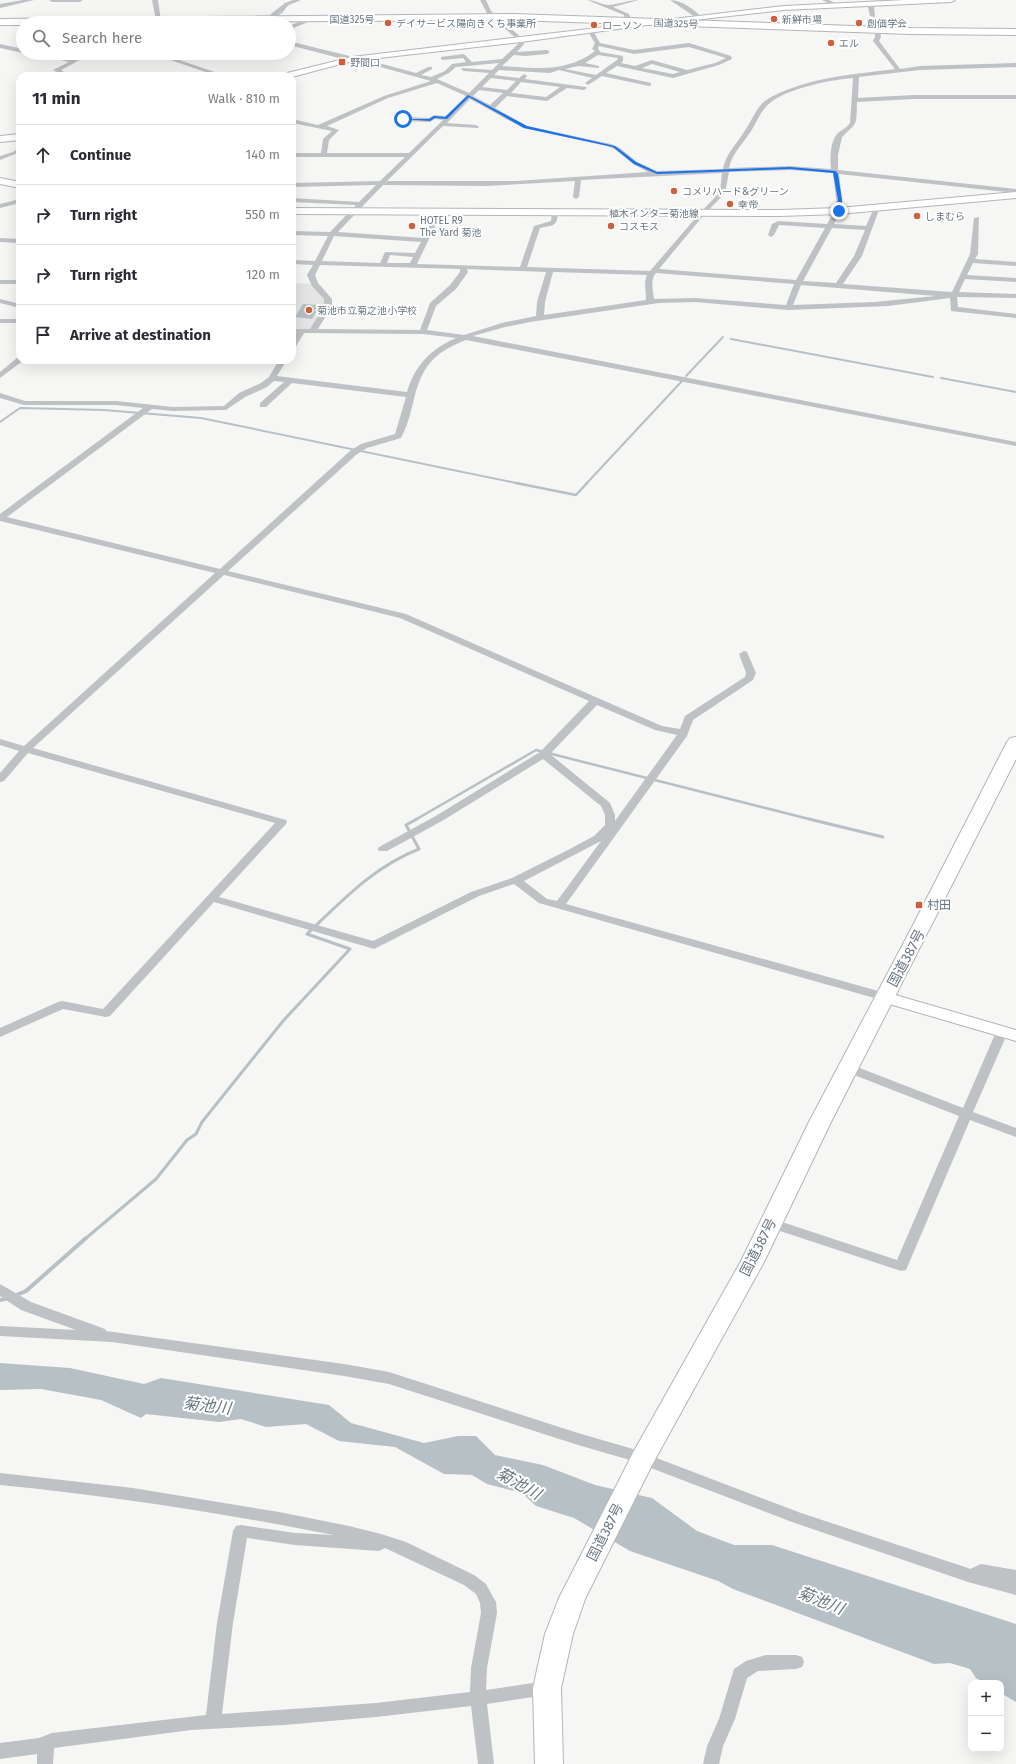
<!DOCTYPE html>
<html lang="en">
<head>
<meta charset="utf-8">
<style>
  body { margin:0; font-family:"Fira Sans","Noto Sans JP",sans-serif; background:#f7f7f7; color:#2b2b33 }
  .controls { position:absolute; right:12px; bottom:12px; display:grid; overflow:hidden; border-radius:8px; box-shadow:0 4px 16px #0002 }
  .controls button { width:36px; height:36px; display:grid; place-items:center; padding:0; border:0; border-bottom:1px solid #e1e1e2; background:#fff; color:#2b2b33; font:20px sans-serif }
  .stop { position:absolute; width:12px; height:12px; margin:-9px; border:3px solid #1a73e8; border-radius:50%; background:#fff }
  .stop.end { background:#1a73e8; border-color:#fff; box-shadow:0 1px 4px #0008 }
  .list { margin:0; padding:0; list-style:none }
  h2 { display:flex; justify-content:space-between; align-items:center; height:52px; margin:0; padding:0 16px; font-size:17px }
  h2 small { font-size:13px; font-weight:400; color:#7c7c81 }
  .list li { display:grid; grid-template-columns:26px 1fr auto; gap:12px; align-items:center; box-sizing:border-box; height:60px; padding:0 16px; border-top:1px solid #e1e1e2 }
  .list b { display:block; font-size:15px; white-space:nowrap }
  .list em { font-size:13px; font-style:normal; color:#7c7c81 }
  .icon { flex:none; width:22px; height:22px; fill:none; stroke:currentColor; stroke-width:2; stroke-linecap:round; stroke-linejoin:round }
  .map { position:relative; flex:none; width:1016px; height:1764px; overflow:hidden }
  .search { position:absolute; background:#fff; box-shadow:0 4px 16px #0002; left:16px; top:16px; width:280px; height:44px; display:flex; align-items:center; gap:10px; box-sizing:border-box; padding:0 14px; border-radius:22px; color:#7c7c81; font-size:15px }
  .panel { position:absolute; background:#fff; box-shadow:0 4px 16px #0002; left:16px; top:72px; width:280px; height:292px; border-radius:12px }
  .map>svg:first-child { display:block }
  .built { fill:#e4e5e4 }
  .water { fill:#b7c1c5 }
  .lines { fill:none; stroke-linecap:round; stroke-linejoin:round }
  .stream-far4 { stroke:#b7c1c5; stroke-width:1.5 }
  .stream-far3 { stroke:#b7c1c5; stroke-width:2 }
  .stream-far2 { stroke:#b7c1c5; stroke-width:2.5 }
  .stream-far1 { stroke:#b7c1c5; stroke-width:3 }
  .stream { stroke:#b7c1c5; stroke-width:4 }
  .secondary-casing { stroke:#b1b5b9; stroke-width:2 }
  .primary-casing { stroke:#b2b6b9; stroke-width:2 }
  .highway-casing { stroke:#b2b5b8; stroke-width:2 }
  .street { fill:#bec2c5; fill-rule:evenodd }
  .secondary { fill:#fff; fill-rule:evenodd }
  .primary { fill:#fff; fill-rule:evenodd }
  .highway { fill:#fff; fill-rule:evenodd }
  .route { fill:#1a73e8 }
  .poi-dot { fill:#cd603e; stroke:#fff; stroke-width:1.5 }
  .labels { text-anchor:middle; stroke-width:4; stroke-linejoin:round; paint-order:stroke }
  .far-street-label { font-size:10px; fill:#697681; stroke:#fff }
  .far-poi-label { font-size:10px; fill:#697681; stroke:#fff; text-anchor:start }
  .poi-label { font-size:12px; fill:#697681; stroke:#fff; text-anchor:start }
  .near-street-label { font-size:14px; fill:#697681; stroke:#fff }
  .near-water-label { font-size:16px; font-style:italic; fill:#65777d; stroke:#fff }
</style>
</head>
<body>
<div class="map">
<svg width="1016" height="1764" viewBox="0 0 1016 1764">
  <rect width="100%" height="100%" fill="#f6f6f4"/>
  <polygon class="built" points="292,283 315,284 328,299 312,332 292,331"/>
  <g class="water">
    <polygon points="303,304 320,305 312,319 295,317"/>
    <polygon points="0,1363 70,1368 144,1384 161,1378 329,1405 351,1423 424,1443 458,1436 476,1436 495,1455 543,1465 595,1485 652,1498 697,1531 734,1545 772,1545 1016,1624 1016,1702 1001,1693 1001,1683 985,1683 976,1678 970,1669 950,1663 934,1664 733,1589 718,1581 630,1551 574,1518 536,1506 522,1493 487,1484 472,1475 444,1474 395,1447 339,1441 306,1424 266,1427 241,1419 219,1422 146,1414 141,1418 101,1400 41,1389 0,1390"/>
  </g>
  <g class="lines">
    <g class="stream-far4">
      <polyline points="273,18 282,12 286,6"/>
      <polyline points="256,23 268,21"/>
      <polyline points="58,57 77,60 121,53"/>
    </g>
    <g class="stream-far3">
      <polyline points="731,339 933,377"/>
      <polyline points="686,376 723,337"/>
      <polyline points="941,378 1016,392"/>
      <polyline points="0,422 20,408 104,410 201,418 521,484"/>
      <polyline points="586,484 682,381"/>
    </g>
    <g class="stream-far2">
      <polyline points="516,483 576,495 587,483"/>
      <polyline points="415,820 536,750 813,820"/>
    </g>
    <g class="stream-far1">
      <polyline points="809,819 883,837"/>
      <path d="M85,1239l71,-60 31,-39 9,-6 6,-12 81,-101 67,-72 -43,-15c35,-33 66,-67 112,-85l-13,-24 11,-6"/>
    </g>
    <g class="stream">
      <polyline points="14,1296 26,1291 86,1238"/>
      <polyline points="0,1300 9,1298"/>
    </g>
    <defs>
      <g id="secondary">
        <polygon points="905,0 955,0 951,2 784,10 647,25 521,42 352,61 292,77 282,76 283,74 352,57 784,6"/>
        <polygon points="20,134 20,140 0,142 0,136"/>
        <polygon points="885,992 1016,1030 1016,1041 879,1001 877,997 879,993"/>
      </g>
      <g id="primary">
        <polygon points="0,178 20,182 20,188 0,184"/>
        <polygon points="1016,192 1016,198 839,214 780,216 292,214 292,208 780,210 839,208"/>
      </g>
      <g id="highway">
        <polygon points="514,14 911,28 1016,29 1016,35 911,34 514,20 23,23 23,25 0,25 0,19"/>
        <polygon points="1016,737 1016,759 831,1122 764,1262 652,1465 585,1599 573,1634 561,1688 563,1764 535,1764 533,1688 545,1634 559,1598 634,1451 741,1261 809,1122 912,927 1007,742 1010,738"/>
      </g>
    </defs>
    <use href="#secondary" class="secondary-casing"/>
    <use href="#primary" class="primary-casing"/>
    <use href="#highway" class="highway-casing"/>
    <g class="street">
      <polygon points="23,0 34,0 0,8 0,4"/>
      <polygon points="49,0 83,0 80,2 52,2"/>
      <polygon points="152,0 158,0 161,21 156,20"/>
      <polygon points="293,0 301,0 289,5 270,20 266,20 266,18 285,3"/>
      <path d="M480,0h6l5,11 32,28 1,5 -7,8 30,-2 3,2 -3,2 -22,2 -11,-1 -12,11c34,2 64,7 93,-15l-3,-2 3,-6 -8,-13 3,-2 2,1 8,14 34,7 55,-7 42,13 1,3 -13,6 -46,13 -56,-12 -11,7 45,10v2l-2,1 -47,-10 -14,9 -3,-2 7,-5 -33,-8 -9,3 -51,-3 -5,5 25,3 5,-4 3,2 -2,3 61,8 1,1 -3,2 -17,-2 -20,13 -40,-5 -12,12 32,18 84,18 9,4 17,14 20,9 66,-2c3,-16 13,-24 21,-37 6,-8 10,-19 16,-26 7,-9 20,-13 29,-17 36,-13 68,-15 106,-20l-22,-28 2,-4v-8l5,1 1,7 -2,4 21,28 20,-3 96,-3v4l-96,3 -61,7 -1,21 56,-3h102v4h-102l-57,3c-1,23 2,19 -15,35l-4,18v15l178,19v4l-177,-19 4,33 -9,17 32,2 9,-20 5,1 -18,49 -19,28 109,8 18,-38 4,-36 5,-1 -1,37 -3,5 41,3v4l-43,-3 -6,12 49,3v4l-51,-3 -6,13 57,2v4l-59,-1 1,10 58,7v4l-65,-7 -1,-13 -62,8 -100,4 -93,-8 -36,1 -129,19 -25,5 -32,9 543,106v4l-550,-106c-34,13 -45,28 -53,63 -3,12 -6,24 -12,35l-34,10 -11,7 -128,116 178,43 256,112 18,3 5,-13 60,-39 1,-4 -7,-19 5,-3 3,1 9,21 -3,7 -60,40 -6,16 -121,168 323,90 2,3 -2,3 -4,1 -346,-98 -25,-19 -35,12 -105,53 -160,-47 -104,114 -4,1 -43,-8 -63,28v-9l58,-26 4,-1 41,8 172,-186 -247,-70 -24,28 -4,1v-9l19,-22 -19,-6v-6l24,7 191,-173 -215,-52v-7l143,-106 -27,-3h-92l-24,-7v-5l25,8h91l57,6 51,-1 15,-13 22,-10 8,-6 10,-17h8l-10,16 130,16c8,-27 24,-43 49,-54l-33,-4 -119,-1 -9,15h-3v-8l4,-7h-4v-4h18l14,-23v-7l-12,-13 -5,-11 6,-10 -21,-1v-4l23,1 13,-25 -36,-1v-4l38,1 26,-27 -64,-3v-4l67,4 17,-17 -84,2v-4l88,-2 25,-24h-113v-4h29l2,-14 9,-8 -40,-8v-4l26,6 66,-29 47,-15 -65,-18 -23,-4 -54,-14v-4c42,11 85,20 127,32l12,-6h4v2l-11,6 10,2 14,-6 7,-7 14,-2 -3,-4 -20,2 -2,-1v-2l23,-3 8,8 30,-3 16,-15v-4l-31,-27zM599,46l35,8 55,-7 37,11 -11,5 -28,7 -35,-10 -17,6 -14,-3 2,-2v-5l-23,-4 -2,-4zM598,55l20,3 -1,2 -21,15 -31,-6 13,-3 21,2v-2l-14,-3zM499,63l-7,7 -30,-2 -1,1 3,2 25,2 -20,20 -32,-14 12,-6 7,-6zM652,64l28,8 -7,2 -31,-6zM491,78l25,3 -9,9 -25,-3zM853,78l-3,45c-3,5 -9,7 -13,11 -7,8 -7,25 -6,35l-41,-3 -61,2c3,-14 12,-22 20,-34 6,-8 9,-18 16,-26 15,-19 65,-28 88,-30zM521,82l39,5 -14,10 -35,-4zM437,83l29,13 -20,20 -12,-1 -5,3 -22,-1v-2h-4l-3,4 3,2 27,1 5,-3 8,1 -34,33h-82l2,-13 10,-10 -12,-4 61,-28zM479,90l24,3 -13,12 -17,-9zM470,99l53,29 84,18 9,4 17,14 15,8 -132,9h-129l56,-55 35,2 1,-1 -3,-2 -29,-2zM790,170l43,3 4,34 -10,17 -49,-3 -6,3 -4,11 3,2 3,-2 5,-10 46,3 -29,52 -137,-11 44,-53 22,-23 4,-21zM722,173l-2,19 -21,22 -49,57 -123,-4 13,-39c13,-3 17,-1 18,-15l-3,-2 -3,2 -1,8 -17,5 -14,41 -103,-3 25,-52 -3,-2 -3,2 -13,26 -85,-6 45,-47 103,1 89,-5 -2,16 3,2 3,-2 2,-17zM832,228l33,2 -11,26 -18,27 -33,-2zM334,236l87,6 -6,11 -30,-1 -5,11 -58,-2zM390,255l23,2 -3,6h-23zM320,265l140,4v3l-10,13 -20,18 -10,27 -102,-1 14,-23v-7l-14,-16 -3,-8zM467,269l79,3 -9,30 -1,14 -34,7 -38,12 -37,-5 9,-24 20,-17 12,-17zM553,272l94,3 -2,7 1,18 -102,15 1,-13zM656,273l138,11 -8,21 -91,-7 -41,1c-1,-8 -4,-20 2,-26zM801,285l135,11 -62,6 -81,3zM274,381l10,1 -24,21v4h6l26,-24 114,14 -11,37 -34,10 -11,7 -130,118 -213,-52 145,-108 21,2 53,-1 19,-13 22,-10zM224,575l176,43 189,83 -49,51 -106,65 -55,30 -1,2 1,2h8l55,-30 101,-62 58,47 4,9v10l-11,11 -26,14 -56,28 -41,14 -98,49 -154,-44 67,-73 1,-2 -1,-2 -253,-72zM597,705l58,25 22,5 -62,86v-6l-5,-12 -60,-49zM601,841l-44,60 -10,-2 -23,-18z"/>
      <path d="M587,0c8,0 15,5 22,5 11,-1 19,-5 30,-5l-26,7 16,7 1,3 -7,6 -3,-2 4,-4v-2z"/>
      <path d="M670,0c12,0 24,10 33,18l-5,1z"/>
      <polygon points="822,0 829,0 839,5 834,6"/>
      <polygon points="867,3 871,3 874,6 875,17 870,16"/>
      <polygon points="201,18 212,22 213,23 199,21 198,20"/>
      <polygon points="304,18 308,18 308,22 289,30 289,26 303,20"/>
      <polygon points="0,44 23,49 23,53 0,48"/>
      <polygon points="32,53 44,53 78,61 61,70 70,76 63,76 53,70 69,62"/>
      <polygon points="150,53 159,53 226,76 217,76"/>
      <polygon points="20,147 20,152 0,160 0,156 13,152"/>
      <polygon points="20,199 20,203 0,208 0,204"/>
      <polygon points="0,238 20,239 20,243 0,242"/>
      <rect x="0" y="280" width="20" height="4"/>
      <polygon points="0,299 20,304 20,308 0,303"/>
      <rect x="0" y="319" width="20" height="4"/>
      <polygon points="17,358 20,358 20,360 24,360 0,378 0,372"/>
      <polygon points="1002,1028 1006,1029 1008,1032 973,1112 1016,1128 1016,1137 970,1120 906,1270 901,1271 765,1226 763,1223 765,1220 770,1218 897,1260 959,1116 844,1071 842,1068 844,1065 852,1065 963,1108 996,1032 998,1029"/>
      <polygon points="0,1284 31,1302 105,1329 106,1331 344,1364 389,1372 578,1433 633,1449 801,1513 968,1568 970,1569 981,1564 1016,1570 1016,1595 968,1582 792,1522 630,1460 578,1445 389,1384 344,1376 112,1342 0,1336 0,1326 76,1330 21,1310 0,1296"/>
      <path d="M0,1473l133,15 146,24 70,14 32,8 25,8 68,33 12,9 7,13 3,5 1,11 -10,55 -1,22 61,-9 6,2 2,5 -2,5 -6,2 -60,9 7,60h-16l-7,-58 -95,11 -92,8 -93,5 -137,18 -1,16h-16v-10l-37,5v-16l39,-5 13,-5 154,-18 11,-92 16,-92 3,-5 5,-1 54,8 39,2c-111,-22 -222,-39 -334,-50zM247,1538l48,7 84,6 6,-3 79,37 12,9 4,9 1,10 -10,55 -1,24 -94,11 -154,11 11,-91z"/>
      <polygon points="766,1655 796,1655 802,1657 804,1662 802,1667 796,1669 758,1671 747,1678 735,1719 723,1746 719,1764 703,1764 707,1746 719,1719 734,1669 746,1661"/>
    </g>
    <use href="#secondary" class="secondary"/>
    <use href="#primary" class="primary"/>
    <use href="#highway" class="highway"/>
  </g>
  <polygon class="route" points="468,95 527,126 615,146 636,162 657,172 790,167 836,171 838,174 842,200 841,211 837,211 838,200 833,173 790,169 657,174 634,164 613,147 524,128 469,97 447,119 435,118 430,121 401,119 429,119 434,116 445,117"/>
  <g class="poi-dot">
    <circle cx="774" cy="19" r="4"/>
    <circle cx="388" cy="23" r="4"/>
    <circle cx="859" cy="23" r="4"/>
    <circle cx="594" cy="25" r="4"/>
    <circle cx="831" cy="43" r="4"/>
    <rect x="338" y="58" width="8" height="8" rx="2"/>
    <circle cx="674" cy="191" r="4"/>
    <circle cx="730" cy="204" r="4"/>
    <circle cx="917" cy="216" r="4"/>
    <circle cx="412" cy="226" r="4"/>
    <circle cx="611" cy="226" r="4"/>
    <circle cx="309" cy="310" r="4"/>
    <rect x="915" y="901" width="8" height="8" rx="2"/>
  </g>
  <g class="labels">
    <g class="far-street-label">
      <text x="352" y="23">国道325号</text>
      <text transform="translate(676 23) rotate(2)" y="4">国道325号</text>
      <text x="654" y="217">植木インター菊池線</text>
    </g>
    <g class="far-poi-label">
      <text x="782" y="23">新鮮市場</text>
      <text x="396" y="27">デイサービス陽向きくち事業所</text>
      <text x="867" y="27">創価学会</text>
      <text x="602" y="29">ローソン</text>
      <text x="839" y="47">エル</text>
      <text x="350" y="66">野間口</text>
      <text x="682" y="195">コメリハード&amp;グリーン</text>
      <text x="738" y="208">幸帝</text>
      <text x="925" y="220">しまむら</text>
      <text x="420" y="224">HOTEL R9<tspan x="420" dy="12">The Yard 菊池</tspan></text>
      <text x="619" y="230">コスモス</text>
      <text x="317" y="314">菊池市立菊之池小学校</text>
    </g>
    <g class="poi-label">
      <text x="927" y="909">村田</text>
    </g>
    <g class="near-street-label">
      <text transform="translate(906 958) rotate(-62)" y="5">国道387号</text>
      <text transform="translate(758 1247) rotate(-63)" y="5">国道387号</text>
      <text transform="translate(605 1532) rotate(-63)" y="5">国道387号</text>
    </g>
    <g class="near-water-label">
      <text transform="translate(207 1405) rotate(7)" y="6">菊池川</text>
      <text transform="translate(519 1483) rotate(29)" y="6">菊池川</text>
      <text transform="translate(821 1600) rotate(22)" y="6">菊池川</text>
    </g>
  </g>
</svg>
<div class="controls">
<button>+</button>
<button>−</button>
</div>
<div class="stop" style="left:403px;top:119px"></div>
<div class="stop end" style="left:839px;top:211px"></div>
<div class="search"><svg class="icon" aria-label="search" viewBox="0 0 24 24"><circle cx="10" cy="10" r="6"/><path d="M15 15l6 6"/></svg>Search here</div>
<section class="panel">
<h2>11 min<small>Walk · 810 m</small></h2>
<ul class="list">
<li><svg class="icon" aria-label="ahead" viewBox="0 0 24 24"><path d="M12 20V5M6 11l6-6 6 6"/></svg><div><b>Continue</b></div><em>140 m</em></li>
<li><svg class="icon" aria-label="right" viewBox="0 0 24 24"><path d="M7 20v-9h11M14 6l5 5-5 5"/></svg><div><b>Turn right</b></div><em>550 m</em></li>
<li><svg class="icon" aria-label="right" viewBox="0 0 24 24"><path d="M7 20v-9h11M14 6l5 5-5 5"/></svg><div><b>Turn right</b></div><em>120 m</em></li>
<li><svg class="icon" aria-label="arrive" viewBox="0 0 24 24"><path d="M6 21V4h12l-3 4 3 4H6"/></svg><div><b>Arrive at destination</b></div></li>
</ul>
</section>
</div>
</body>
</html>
